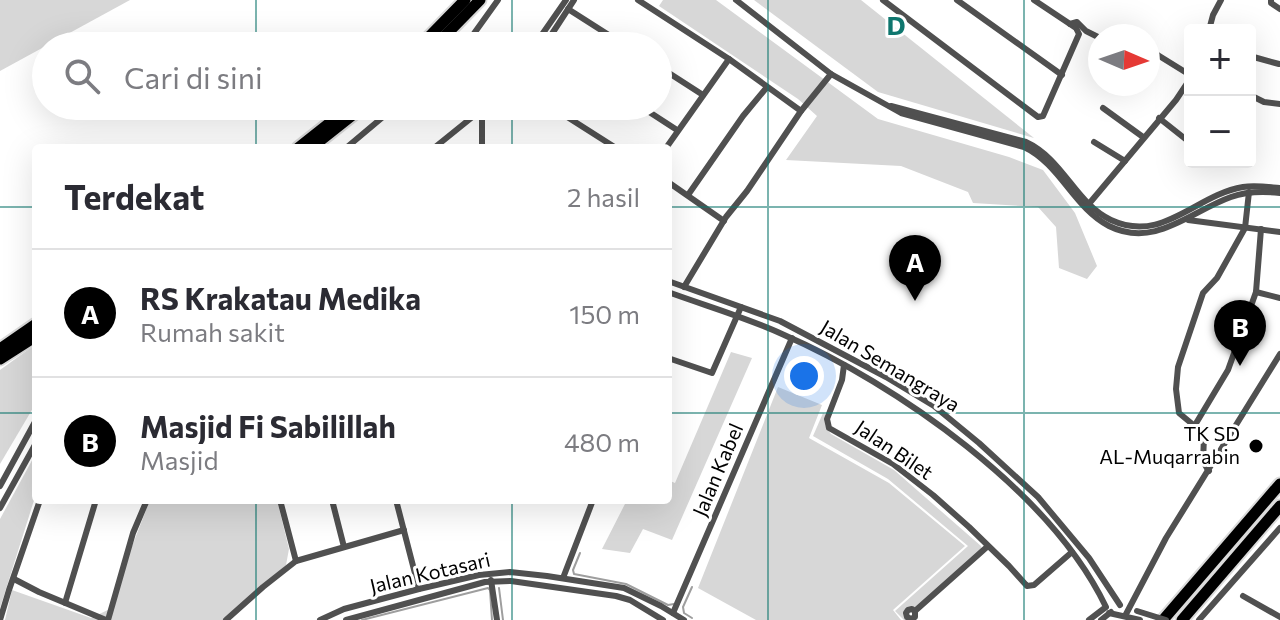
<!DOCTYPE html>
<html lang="id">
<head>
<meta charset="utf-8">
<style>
  body { margin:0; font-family:Commissioner,sans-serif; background:#f7f7f7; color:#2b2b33 }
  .controls { position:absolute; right:24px; top:24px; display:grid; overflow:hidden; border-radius:8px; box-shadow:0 8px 32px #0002 }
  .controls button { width:72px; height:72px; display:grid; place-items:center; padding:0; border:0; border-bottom:2px solid #e1e1e2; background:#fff; color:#2b2b33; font:40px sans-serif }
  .compass { position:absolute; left:1088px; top:24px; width:72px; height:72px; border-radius:50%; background:#fff; box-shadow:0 8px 32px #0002; rotate:92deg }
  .you { position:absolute; left:804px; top:376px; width:28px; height:28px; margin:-20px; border:6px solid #fff; border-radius:50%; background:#1a73e8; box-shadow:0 0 0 12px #1a73e833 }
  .badge { display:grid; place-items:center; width:52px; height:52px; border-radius:50%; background:#000; color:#fff; font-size:26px; font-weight:700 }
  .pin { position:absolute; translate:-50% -66px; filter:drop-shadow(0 2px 4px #0008) }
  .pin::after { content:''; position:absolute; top:42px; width:28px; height:24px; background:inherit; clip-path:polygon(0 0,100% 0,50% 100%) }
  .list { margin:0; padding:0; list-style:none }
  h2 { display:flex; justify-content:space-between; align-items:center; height:104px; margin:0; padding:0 32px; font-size:34px }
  h2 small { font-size:26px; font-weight:400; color:#7c7c81 }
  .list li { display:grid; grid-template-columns:52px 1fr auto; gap:24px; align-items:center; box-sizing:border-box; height:128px; padding:0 32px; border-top:2px solid #e1e1e2 }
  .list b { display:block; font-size:30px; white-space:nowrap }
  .list p { margin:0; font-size:26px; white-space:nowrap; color:#7c7c81 }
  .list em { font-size:26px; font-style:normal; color:#7c7c81 }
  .icon { flex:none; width:44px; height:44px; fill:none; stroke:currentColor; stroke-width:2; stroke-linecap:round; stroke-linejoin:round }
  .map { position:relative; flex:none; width:1280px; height:620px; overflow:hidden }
  .search { position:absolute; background:#fff; box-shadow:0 8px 32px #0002; left:32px; top:32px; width:640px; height:88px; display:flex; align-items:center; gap:20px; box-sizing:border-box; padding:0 28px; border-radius:44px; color:#7c7c81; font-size:30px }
  .panel { position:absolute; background:#fff; box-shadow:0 8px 32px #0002; left:32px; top:144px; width:640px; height:360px; border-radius:8px }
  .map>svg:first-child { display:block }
  .green { fill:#d7d7d7 }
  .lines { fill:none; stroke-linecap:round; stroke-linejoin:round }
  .stream { stroke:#9e9e9e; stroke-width:2 }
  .highway-casing { stroke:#dbdbdb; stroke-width:15 }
  .street { stroke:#505050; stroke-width:6 }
  .highway { stroke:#000; stroke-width:11 }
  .street-bridge { stroke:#505050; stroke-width:6 }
  .grid { fill:none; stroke:#0f766e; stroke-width:2; stroke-opacity:0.55 }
  .poi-dot { fill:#000; stroke:#fff; stroke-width:3 }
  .labels { text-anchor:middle; stroke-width:6; stroke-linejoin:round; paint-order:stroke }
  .street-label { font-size:20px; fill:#000; stroke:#fff }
  .poi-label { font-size:20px; fill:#000; stroke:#fff; text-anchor:end }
  .grid-label { font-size:26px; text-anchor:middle; font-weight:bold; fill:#0f766e; stroke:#fff; stroke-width:6; stroke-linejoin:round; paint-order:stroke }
</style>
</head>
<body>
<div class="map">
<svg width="1280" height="620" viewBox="0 0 1280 620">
  <rect width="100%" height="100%" fill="#fff"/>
  <g class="green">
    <polygon points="0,0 130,0 0,71"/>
    <polygon points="663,0 716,0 878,119 1009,157 1043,170 1075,213 1097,266 1087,279 1059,268 1056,227 1038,207 973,203 968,192 901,166 786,160 817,116 798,99 659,6"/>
    <polygon points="754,0 861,0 1034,138 878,92"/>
    <polygon points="36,344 36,403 0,464 0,370"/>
    <polygon points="731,352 752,358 672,540 643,529 630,553 602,549 627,500 668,500 668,480 675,483"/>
    <polygon points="778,387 822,405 809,438 889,483 965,546 893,610 901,620 756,620 698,588"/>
    <path d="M823,413l3,2c-3,8 -1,12 5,19l63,36 87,76 1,3 -69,61 -7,3 1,7h-3l-9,-9 73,-65 -80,-67 -75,-43z"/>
    <polygon points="36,453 36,494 0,608 0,519"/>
    <polygon points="150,500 277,500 289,549 286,565 228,620 5,620 12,590 91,618 112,608 129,554"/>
  </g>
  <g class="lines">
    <g class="stream">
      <polyline points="580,553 573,570 574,574 626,584 668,605 674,604"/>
      <polyline points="692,587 683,607 684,613 692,618"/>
      <polyline points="499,588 503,620"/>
      <polyline points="362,620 488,588 490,590 492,620"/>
    </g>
    <defs>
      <g id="highway">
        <polyline points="420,46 465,0"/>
        <polyline points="435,46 480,0"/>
        <polyline points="298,148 351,106"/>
        <polyline points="311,148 364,106"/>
        <polyline points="0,349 36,324"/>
        <polyline points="0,359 36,336"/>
        <polyline points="1163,620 1280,484"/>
        <polyline points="1182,620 1280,506"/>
      </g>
    </defs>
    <use href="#highway" class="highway-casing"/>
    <g class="street">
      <polyline points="638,0 729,59 801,111"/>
      <path d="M736,0l95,74 70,39 123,34c36,17 50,61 85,79 46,23 82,-15 122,-29 16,-6 32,-6 49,-4"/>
      <polyline points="883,0 1038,117 1043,116 1079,34 1076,28 1034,0"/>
      <polyline points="957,0 1062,75"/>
      <polyline points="1271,0 1271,3 1280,9"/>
      <polyline points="568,9 626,46"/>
      <polyline points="1070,24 1077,22 1086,31 1100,38"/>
      <polyline points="1209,30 1213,15 1221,0"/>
      <polyline points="446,36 458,46"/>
      <polyline points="465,46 498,0"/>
      <polyline points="534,46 566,0"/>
      <polyline points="544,46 574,0"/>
      <polyline points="1148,49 1190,75"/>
      <polyline points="1250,56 1279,64"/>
      <polyline points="658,66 703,95"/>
      <polyline points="1250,95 1264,102 1280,104"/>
      <polyline points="550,106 616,148"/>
      <polyline points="640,106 677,130"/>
      <path d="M891,106l135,36c37,17 50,62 85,78 52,24 84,-25 132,-33 12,-2 25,0 37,1"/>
      <polyline points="1103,108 1143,137"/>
      <polyline points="1159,118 1188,141"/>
      <polyline points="1094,142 1125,161"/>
      <polyline points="346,148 396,106"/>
      <polyline points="434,148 486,106"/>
      <polyline points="482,148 482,110"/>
      <polyline points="666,148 729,59"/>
      <polyline points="668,182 724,221"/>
      <polyline points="688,195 743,116 767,87"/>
      <polyline points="1088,205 1176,100 1190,79"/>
      <polyline points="1188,220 1280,232"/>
      <polyline points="668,281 780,321 886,377 934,406 979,443 1038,497 1089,558 1120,605"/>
      <polyline points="684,287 726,217 747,191 801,111 831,74"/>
      <path d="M668,292c38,14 77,25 114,42 115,50 269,158 324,273l-17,13"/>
      <polyline points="1256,292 1280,298"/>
      <polyline points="668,358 712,373 741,307"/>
      <polyline points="844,365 842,380 827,419 829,428 893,464 933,495 969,527 1009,566 1027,586 1034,585 1072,552"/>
      <polyline points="1195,425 1228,370 1256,292 1261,229"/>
      <path d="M1209,471c-10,-11 -3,-26 -6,-38l-24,-20 -3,-24 2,-22 25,-74 14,-15 28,-50 4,-36"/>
      <polyline points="0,486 36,420"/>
      <polyline points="280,500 296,561"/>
      <polyline points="332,500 344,547"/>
      <polyline points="396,500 419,589"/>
      <polyline points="0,508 36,443"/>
      <polyline points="563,578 593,500"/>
      <polyline points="14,579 39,592 106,620"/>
      <polyline points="491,580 497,620"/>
      <polyline points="1243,596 1280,617"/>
      <polyline points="65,603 96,500"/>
      <polyline points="915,611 912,609 908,610 906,613 907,617 911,619 915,617 915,611 988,546"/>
      <polyline points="673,613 792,338"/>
      <polyline points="1109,613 1140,620"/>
      <polyline points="1125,616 1166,538 1280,354"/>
      <polyline points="0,620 9,590 40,500"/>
      <polyline points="108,620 133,533 147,500"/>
      <polyline points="226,620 263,587 296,561 404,530"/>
      <polyline points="320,620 344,609 419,589 479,575 510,572 547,576 624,588 661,606 684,620"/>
      <polyline points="346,620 485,582 511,581 616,596 630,600 663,620"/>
      <polyline points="1101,620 1111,612"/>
      <polyline points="1199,620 1280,528"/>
    </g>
    <use href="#highway" class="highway"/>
    <polyline class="street-bridge" points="1137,611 1166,620"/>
  </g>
  <path class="grid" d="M256,0v46M512,0v46M768,0v620M1024,0v620M256,106v42M512,106v42M0,207h36M668,207h612M0,413h36M668,413h612M256,500v120M512,500v120"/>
  <circle class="poi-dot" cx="1256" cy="446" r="8"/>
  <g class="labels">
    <g class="street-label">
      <text transform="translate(890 366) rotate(31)" y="7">Jalan Semangraya</text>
      <text transform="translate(894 450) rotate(34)" y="7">Jalan Bilet</text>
      <text transform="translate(718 470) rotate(-67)" y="7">Jalan Kabel</text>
      <text transform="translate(430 573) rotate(-13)" y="7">Jalan Kotasari</text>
    </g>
    <g class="poi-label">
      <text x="1240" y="441">TK SD<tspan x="1240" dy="23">AL-Muqarrabin</tspan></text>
    </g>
  </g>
  <g class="grid-label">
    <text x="896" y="35">D</text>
  </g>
</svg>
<div class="controls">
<button>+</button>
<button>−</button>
</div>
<svg class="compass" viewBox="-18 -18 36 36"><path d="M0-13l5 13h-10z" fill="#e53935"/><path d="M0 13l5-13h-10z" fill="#7c7c81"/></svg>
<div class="you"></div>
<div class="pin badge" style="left:915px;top:301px">A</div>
<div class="pin badge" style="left:1240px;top:366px">B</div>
<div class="search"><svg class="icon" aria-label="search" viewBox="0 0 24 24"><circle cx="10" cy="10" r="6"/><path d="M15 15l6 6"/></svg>Cari di sini</div>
<section class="panel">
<h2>Terdekat<small>2 hasil</small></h2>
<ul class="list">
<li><span class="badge">A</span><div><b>RS Krakatau Medika</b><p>Rumah sakit</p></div><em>150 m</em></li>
<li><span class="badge">B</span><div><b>Masjid Fi Sabilillah</b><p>Masjid</p></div><em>480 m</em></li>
</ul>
</section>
</div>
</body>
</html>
